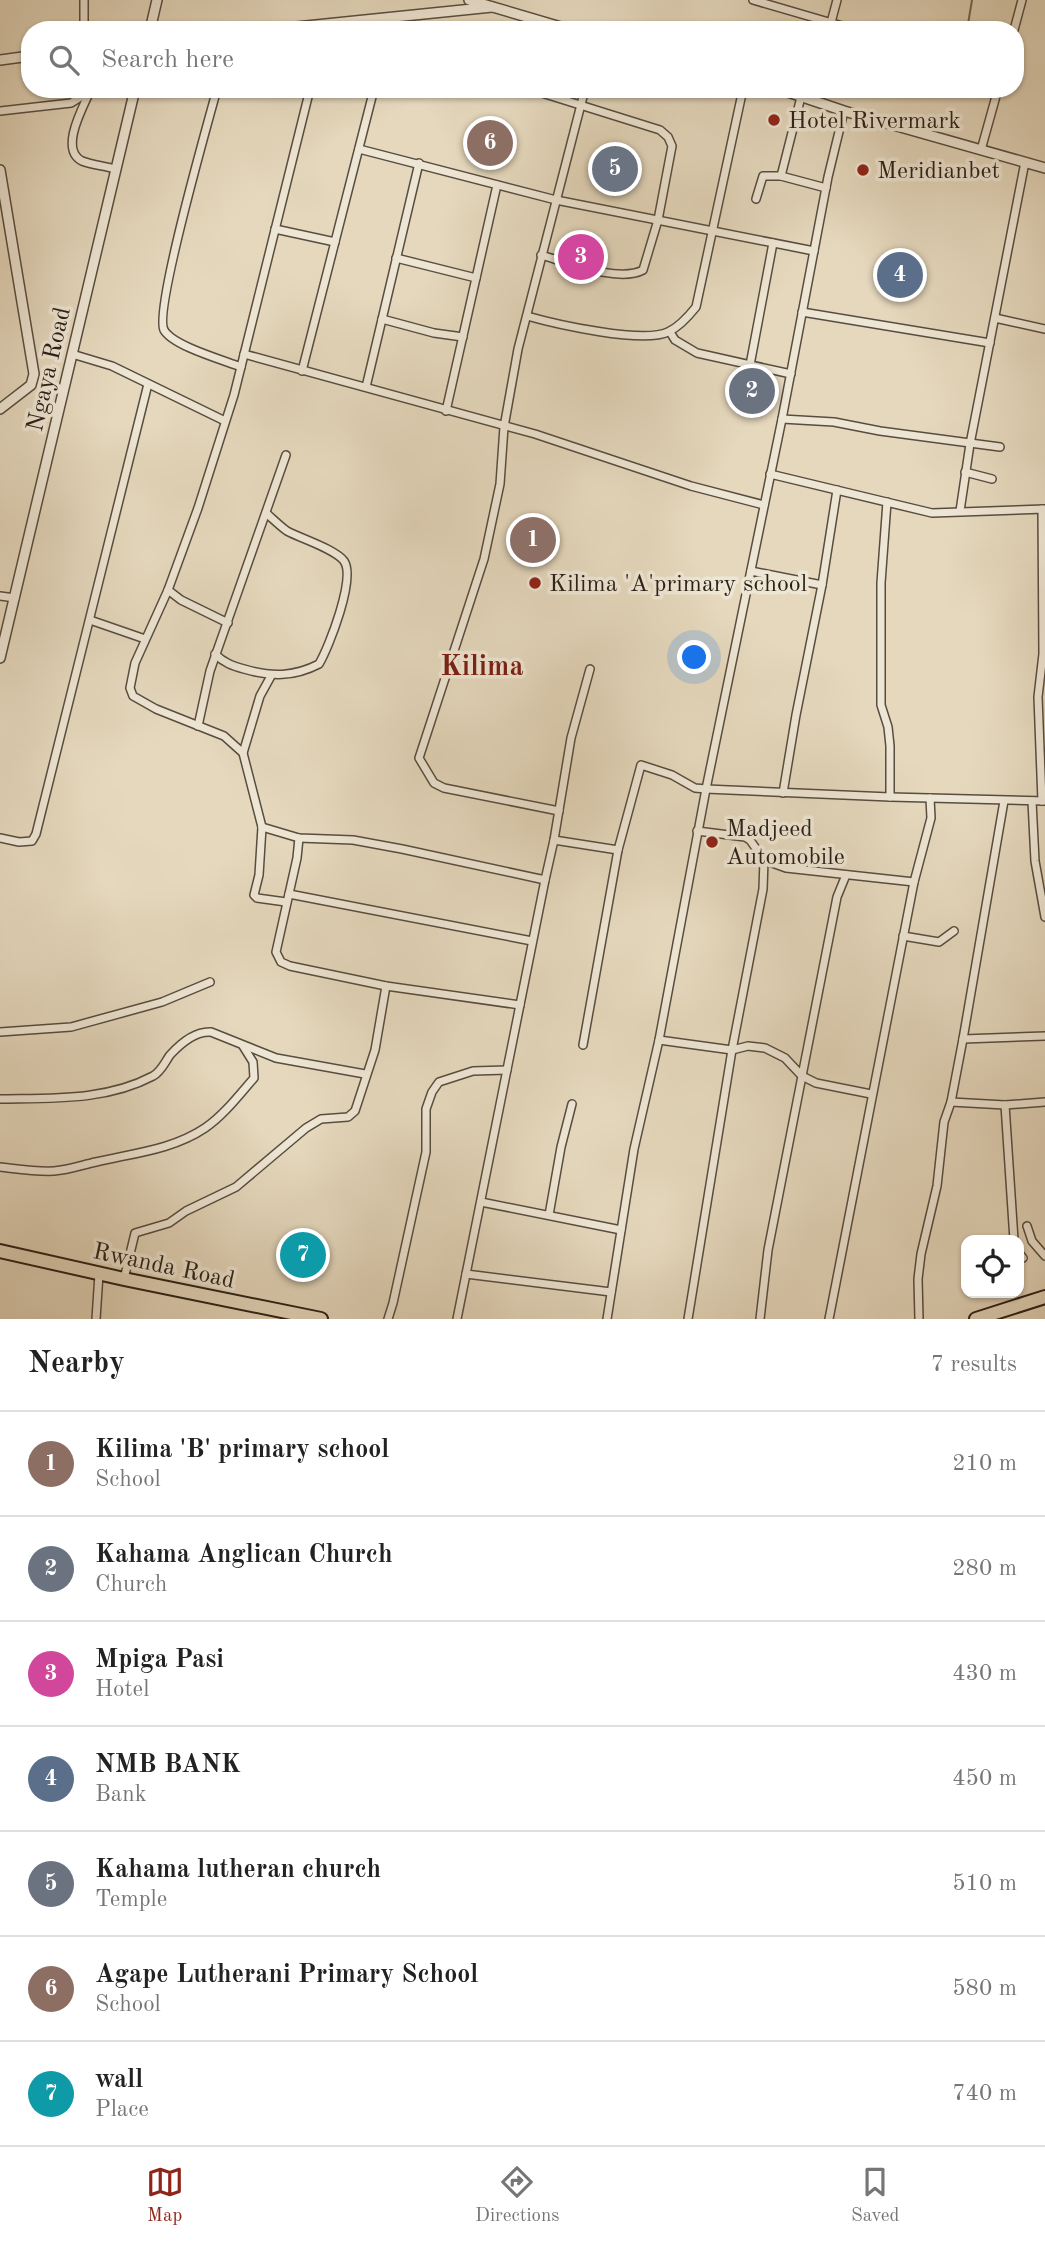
<!DOCTYPE html>
<html lang="en">
<head>
<meta charset="utf-8">
<style>
  body { margin:0; font-family:"Old Standard TT",serif; background:#f2f2f2; color:#222 }
  .controls { position:absolute; right:21px; bottom:21px; display:grid; overflow:hidden; border-radius:14px; box-shadow:0 2px 5px #0004 }
  .controls button { width:63px; height:63px; display:grid; place-items:center; padding:0; border:0; border-bottom:2px solid #e0e0e0; background:#fff; color:#222; font:35px sans-serif }
  .you { position:absolute; left:695px; top:658px; width:24px; height:24px; margin:-18px; border:5px solid #fff; border-radius:50%; background:#1a73e8; box-shadow:0 0 0 10px #1a73e833 }
  .badge { display:grid; place-items:center; width:46px; height:46px; border-radius:50%; background:#8f2418; color:#fff; font-size:23px; font-weight:700 }
  .pin { position:absolute; translate:-50% -50%; border:4px solid #fff; box-shadow:0 2px 7px #0006 }
  .list { margin:0; padding:0; list-style:none }
  h2 { display:flex; justify-content:space-between; align-items:center; height:91px; margin:0; padding:0 28px; font-size:30px }
  h2 small { font-size:23px; font-weight:400; color:#767676 }
  .list li { display:grid; grid-template-columns:46px 1fr auto; gap:21px; align-items:center; box-sizing:border-box; height:105px; padding:0 28px; border-top:2px solid #e0e0e0 }
  .list b { display:block; font-size:26px; white-space:nowrap }
  .list p { margin:0; font-size:23px; white-space:nowrap; color:#767676 }
  .list em { font-size:23px; font-style:normal; color:#767676 }
  .icon { flex:none; width:38px; height:38px; fill:none; stroke:currentColor; stroke-width:2; stroke-linecap:round; stroke-linejoin:round }
  .map { position:relative; flex:none; width:1045px; height:1319px; overflow:hidden }
  .search { position:absolute; background:#fff; box-shadow:0 2px 5px #0004; left:21px; right:21px; top:21px; height:77px; display:flex; align-items:center; gap:18px; box-sizing:border-box; padding:0 24px; border-radius:28px; color:#767676; font-size:26px }
  .sheet { height:826px; background:#fff }
  nav { display:flex; justify-content:space-around; align-items:center; box-sizing:border-box; height:98px; border-top:2px solid #e0e0e0; background:#fff; font-size:19px; color:#767676 }
  nav a { display:grid; justify-items:center; gap:4px }
  nav .on { color:#8f2418 }
  .map>svg:first-child { display:block }
  .lines { fill:none; stroke-linecap:round; stroke-linejoin:round }
  .stream { stroke:#736859; stroke-width:2 }
  .minor-casing { stroke:#584d40; stroke-width:10 }
  .tertiary-casing { stroke:#584d40; stroke-width:12 }
  .trunk-casing { stroke:#291f17; stroke-width:16 }
  .minor { stroke:#eee6d4; stroke-width:7 }
  .tertiary { stroke:#eee6d4; stroke-width:9 }
  .trunk { stroke:#e5d8bd; stroke-width:12 }
  .poi-dot { fill:#8f2418; stroke:#eee6d4; stroke-width:2.5 }
  .labels { text-anchor:middle; stroke-width:7; stroke-linejoin:round; paint-order:stroke }
  .poi-label { font-size:24px; fill:#291f17; stroke:#eee6d4; text-anchor:start }
  .street-label { font-size:24px; fill:#291f17; stroke:#eee6d4 }
  .quarter-label { font-size:28px; font-weight:bold; fill:#7a1f14; stroke:#eee6d4 }
</style>
</head>
<body>
<div class="map">
<svg width="1045" height="1319" viewBox="0 0 1045 1319">
  <rect width="100%" height="100%" fill="#e5d8bd"/>
  <filter id="stains"><feTurbulence type="fractalNoise" baseFrequency=".00286" numOctaves="4"/><feColorMatrix values="0 0 0 0 .2 0 0 0 0 .09 0 0 0 0 .02 0 0 0 .5 -.17"/></filter>
  <radialGradient id="worn" r=".72"><stop offset=".6" stop-color="#630" stop-opacity="0"/><stop offset="1" stop-color="#630" stop-opacity=".3"/></radialGradient>
  <g class="lines">
    <polyline class="stream" points="967,30 972,0"/>
    <defs>
      <g id="minor">
        <polyline points="84,0 84,30"/>
        <polyline points="753,0 856,30"/>
        <polyline points="388,30 391,17"/>
        <polyline points="829,30 837,0"/>
        <polyline points="1014,30 1022,0"/>
        <path d="M91,89c-6,15 -33,60 -9,72 10,4 23,5 33,8"/>
        <path d="M217,89c-9,33 -63,222 -53,241 9,16 59,30 77,37"/>
        <path d="M529,89l131,41 8,7 4,9 -14,74 -15,50c-24,13 -77,-8 -102,-15"/>
        <polyline points="810,100 813,89"/>
        <polyline points="0,111 71,103 90,91"/>
        <polyline points="359,149 556,200 814,251"/>
        <polyline points="981,150 998,89"/>
        <polyline points="781,176 801,97"/>
        <polyline points="756,199 763,176 781,176 826,188"/>
        <polyline points="275,229 335,242"/>
        <polyline points="396,258 476,278"/>
        <polyline points="802,312 990,343"/>
        <path d="M527,316c28,8 116,28 141,16 11,-5 20,-15 28,-25l47,-218"/>
        <polyline points="995,318 1045,329"/>
        <polyline points="382,319 434,333 463,337"/>
        <polyline points="670,332 675,340 697,353 791,374"/>
        <polyline points="72,354 112,366 225,421"/>
        <polyline points="244,354 535,434 691,486 764,505"/>
        <polyline points="750,365 773,243"/>
        <polyline points="302,371 374,89"/>
        <polyline points="366,387 419,163"/>
        <polyline points="446,411 497,185"/>
        <polyline points="782,419 834,422 880,431 1000,447"/>
        <polyline points="965,472 992,479"/>
        <polyline points="770,474 932,513 1045,509"/>
        <polyline points="887,502 881,583 881,705 888,727 890,746 890,797"/>
        <polyline points="1042,509 1043,654 1038,697 1042,801"/>
        <polyline points="960,511 970,444 1025,162"/>
        <polyline points="751,571 822,585"/>
        <polyline points="168,590 181,600 228,623"/>
        <polyline points="0,596 15,598"/>
        <polyline points="90,620 145,639"/>
        <path d="M215,654c9,9 18,12 29,15 27,8 50,8 75,-5 10,-17 37,-86 25,-103 -9,-12 -42,-22 -57,-30 -7,-5 -14,-12 -21,-18"/>
        <polyline points="198,726 210,671 286,455"/>
        <polyline points="243,753 260,696 271,676"/>
        <polyline points="783,793 796,715 822,585 837,490"/>
        <polyline points="1032,801 1035,861 1045,917"/>
        <polyline points="559,811 444,788 434,783 419,758 484,559 500,484 504,427 518,349 585,89"/>
        <polyline points="262,827 299,838 353,840 402,849 545,880 554,840 618,850 641,765 672,775 695,788 706,789 890,797 1045,801"/>
        <polyline points="697,831 745,837 750,840 764,860 786,868 914,882"/>
        <polyline points="0,838 19,842 32,841 36,834 148,384"/>
        <polyline points="299,838 297,858 276,952 281,962 290,966 386,986 520,1005"/>
        <polyline points="554,840 571,738 590,669"/>
        <polyline points="289,894 532,941"/>
        <polyline points="286,902 257,898 254,895 259,875 262,827 243,753 224,736 156,709 133,696 130,688 135,663 168,590 198,508 234,395 310,89"/>
        <polyline points="903,936 939,942 954,931"/>
        <polyline points="0,1032 71,1027 162,1002 210,982"/>
        <polyline points="963,1039 1045,1036"/>
        <polyline points="659,1040 732,1050 748,1046 765,1048 785,1058 802,1076 816,1083 871,1094"/>
        <polyline points="583,1045 618,850"/>
        <path d="M0,1099c52,-1 106,2 153,-23 8,-4 12,-14 17,-21 10,-11 25,-24 41,-23l65,26 89,16"/>
        <polyline points="951,1102 1005,1105 1045,1102"/>
        <polyline points="1005,1105 1014,1240"/>
        <path d="M0,1167c18,2 37,5 54,4 15,-1 28,-6 42,-9 38,-9 76,-12 109,-34 19,-13 34,-33 49,-50l-1,-16 -10,-16"/>
        <polyline points="481,1202 621,1230"/>
        <polyline points="549,1215 561,1147 572,1104"/>
        <polyline points="1027,1226 1032,1241 1045,1256"/>
        <polyline points="1019,1253 1023,1258"/>
        <polyline points="466,1274 611,1292"/>
        <polyline points="124,1279 135,1233 169,1223 186,1211 236,1187 306,1128 321,1119 348,1117 355,1111 375,1050 386,986"/>
        <polyline points="96,1319 99,1274"/>
        <polyline points="388,1319 393,1303 426,1152 426,1109 432,1092 439,1082 473,1071 507,1070"/>
        <polyline points="457,1319 545,880"/>
        <polyline points="607,1319 634,1149 659,1040 706,789 782,419 828,177 844,111"/>
        <polyline points="688,1319 732,1050 763,889 764,860"/>
        <polyline points="760,1319 768,1250 837,897 846,875"/>
        <polyline points="829,1319 914,882 931,818 930,798"/>
        <polyline points="919,1319 918,1279 921,1254 937,1186 944,1122 951,1102 963,1039 1004,801"/>
      </g>
      <g id="tertiary">
        <polyline points="469,0 571,30"/>
        <polyline points="150,30 157,0"/>
        <polyline points="267,30 492,7"/>
        <polyline points="0,60 30,56"/>
        <polyline points="779,89 844,111 1045,168"/>
        <polyline points="0,170 34,374 31,385 0,409"/>
        <polyline points="0,658 135,89"/>
      </g>
      <g id="trunk">
        <polyline points="0,1251 124,1279 321,1319"/>
        <polyline points="976,1319 1045,1297"/>
      </g>
    </defs>
    <use href="#minor" class="minor-casing"/>
    <use href="#tertiary" class="tertiary-casing"/>
    <use href="#trunk" class="trunk-casing"/>
    <use href="#minor" class="minor"/>
    <use href="#tertiary" class="tertiary"/>
    <use href="#trunk" class="trunk"/>
  </g>
  <g class="poi-dot">
    <circle cx="774" cy="120" r="7"/>
    <circle cx="863" cy="170" r="7"/>
    <circle cx="535" cy="583" r="7"/>
    <circle cx="712" cy="842" r="7"/>
  </g>
  <g class="labels">
    <g class="poi-label">
      <text x="788" y="128">Hotel Rivermark</text>
      <text x="877" y="178">Meridianbet</text>
      <text x="549" y="591">Kilima 'A'primary school</text>
      <text x="726" y="836">Madjeed<tspan x="726" dy="28">Automobile</tspan></text>
    </g>
    <g class="street-label">
      <text transform="translate(48 369) rotate(-77)" y="8">Ngaya Road</text>
      <text transform="translate(164 1265) rotate(12)" y="8">Rwanda Road</text>
    </g>
    <g class="quarter-label">
      <text x="482" y="675">Kilima</text>
    </g>
  </g>
  <rect width="100%" height="100%" filter="url(#stains)"/>
  <rect width="100%" height="100%" fill="url(#worn)"/>
</svg>
<div class="controls">
<button><svg class="icon" aria-label="locate" viewBox="0 0 24 24"><circle cx="12" cy="12" r="6"/><path d="M12 2v4M12 18v4M2 12h4M18 12h4"/></svg></button>
</div>
<div class="you"></div>
<div class="pin badge" style="left:533px;top:540px;background:#8d6e63">1</div>
<div class="pin badge" style="left:752px;top:391px;background:#6b7280">2</div>
<div class="pin badge" style="left:581px;top:257px;background:#d1479c">3</div>
<div class="pin badge" style="left:900px;top:275px;background:#5c6f8a">4</div>
<div class="pin badge" style="left:615px;top:169px;background:#6b7280">5</div>
<div class="pin badge" style="left:490px;top:143px;background:#8d6e63">6</div>
<div class="pin badge" style="left:303px;top:1255px;background:#0f9aa8">7</div>
<div class="search"><svg class="icon" aria-label="search" viewBox="0 0 24 24"><circle cx="10" cy="10" r="6"/><path d="M15 15l6 6"/></svg>Search here</div>
</div>
<section class="sheet">
<h2>Nearby<small>7 results</small></h2>
<ul class="list">
<li><span class="badge" style="background:#8d6e63">1</span><div><b>Kilima 'B' primary school</b><p>School</p></div><em>210 m</em></li>
<li><span class="badge" style="background:#6b7280">2</span><div><b>Kahama Anglican Church</b><p>Church</p></div><em>280 m</em></li>
<li><span class="badge" style="background:#d1479c">3</span><div><b>Mpiga Pasi</b><p>Hotel</p></div><em>430 m</em></li>
<li><span class="badge" style="background:#5c6f8a">4</span><div><b>NMB BANK</b><p>Bank</p></div><em>450 m</em></li>
<li><span class="badge" style="background:#6b7280">5</span><div><b>Kahama lutheran church</b><p>Temple</p></div><em>510 m</em></li>
<li><span class="badge" style="background:#8d6e63">6</span><div><b>Agape Lutherani Primary School</b><p>School</p></div><em>580 m</em></li>
<li><span class="badge" style="background:#0f9aa8">7</span><div><b>wall</b><p>Place</p></div><em>740 m</em></li>
</ul>
</section>
<nav>
<a class="on"><svg class="icon" aria-label="map" viewBox="0 0 24 24"><path d="M3 6l6-2 6 2 6-2v14l-6 2-6-2-6 2zM9 4v14M15 6v14"/></svg>Map</a>
<a><svg class="icon" aria-label="directions" viewBox="0 0 24 24"><path d="M12 3l9 9-9 9-9-9zM9 14v-3h6M13 9l2 2-2 2"/></svg>Directions</a>
<a><svg class="icon" aria-label="saved" viewBox="0 0 24 24"><path d="M7 4h10v16l-5-4-5 4z"/></svg>Saved</a>
</nav>
</body>
</html>
